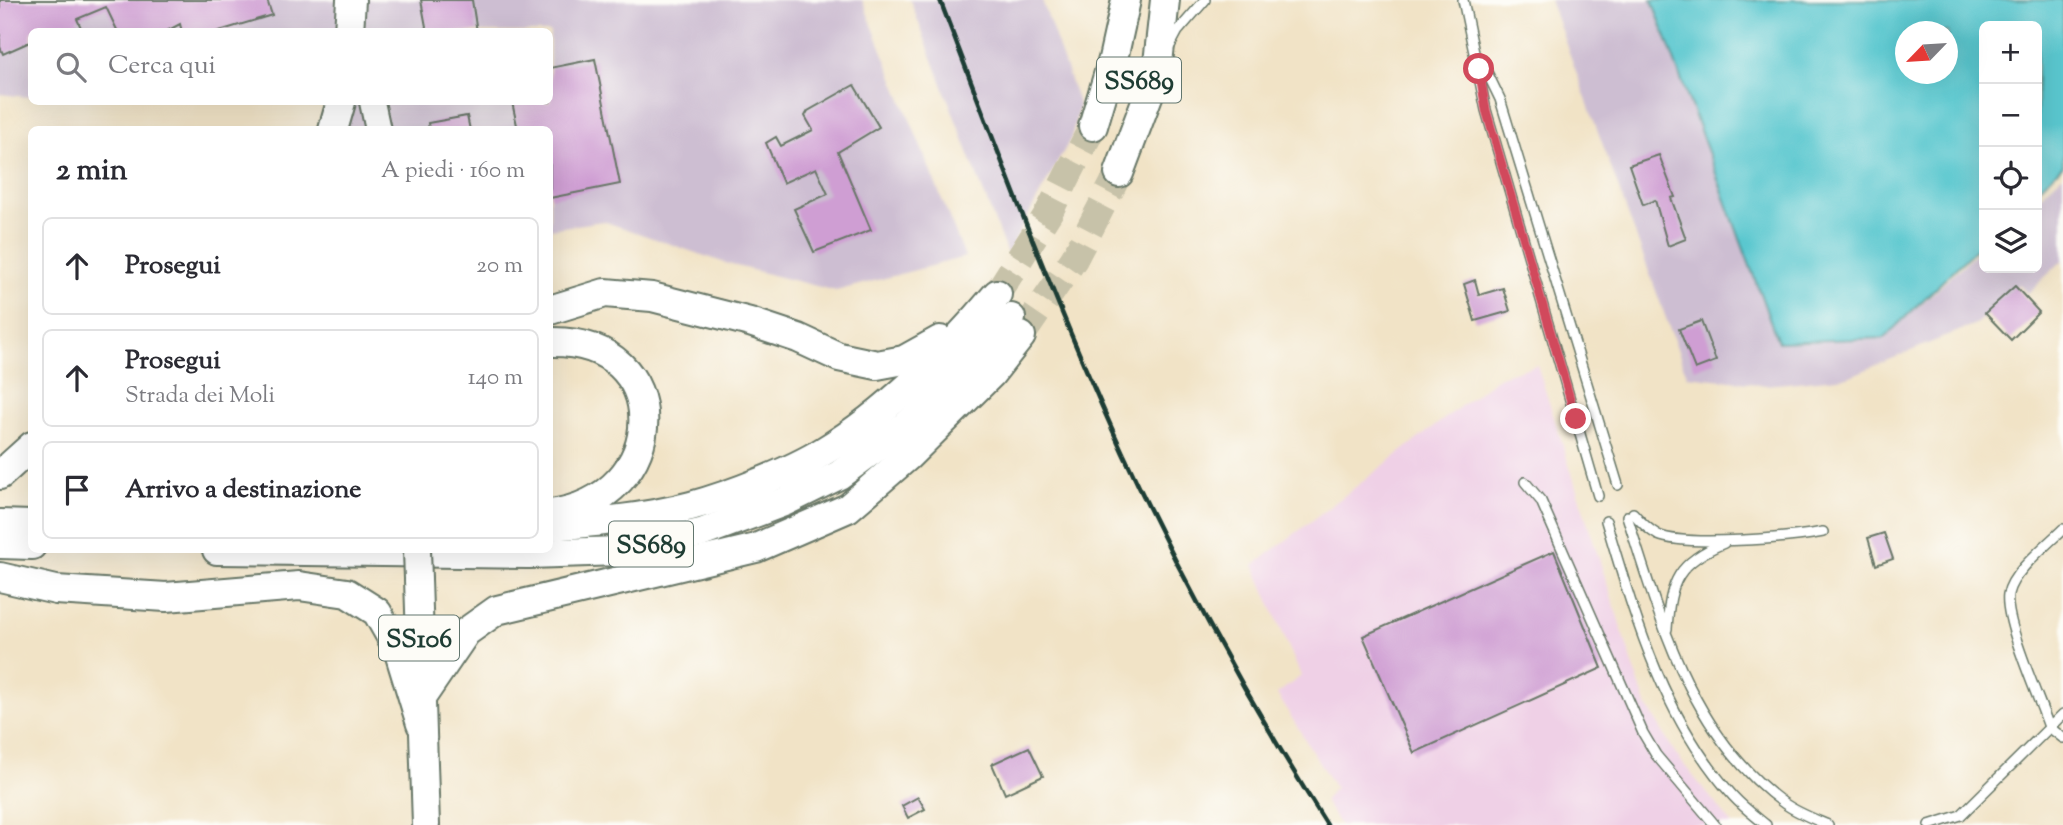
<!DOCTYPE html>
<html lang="it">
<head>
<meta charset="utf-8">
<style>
  body { margin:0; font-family:"Sorts Mill Goudy",serif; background:#f7f7f7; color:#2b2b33 }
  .controls { position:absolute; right:21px; top:21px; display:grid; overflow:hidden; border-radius:10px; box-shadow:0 7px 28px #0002 }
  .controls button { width:63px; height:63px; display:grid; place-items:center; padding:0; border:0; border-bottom:2px solid #e1e1e2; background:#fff; color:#2b2b33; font:35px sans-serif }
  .compass { position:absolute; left:1895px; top:21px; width:63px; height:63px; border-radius:50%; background:#fff; box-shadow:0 7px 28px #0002; rotate:245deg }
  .stop { position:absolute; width:21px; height:21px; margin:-16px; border:5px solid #d1495b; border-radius:50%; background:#fff }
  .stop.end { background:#d1495b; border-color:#fff; box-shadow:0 2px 7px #0008 }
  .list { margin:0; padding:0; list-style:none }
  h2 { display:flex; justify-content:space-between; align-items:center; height:91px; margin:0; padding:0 28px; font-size:30px }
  h2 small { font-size:23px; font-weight:400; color:#7c7c81 }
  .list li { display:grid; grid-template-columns:46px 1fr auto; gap:21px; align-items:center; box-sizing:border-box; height:98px; margin:0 14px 14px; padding:0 14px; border:2px solid #e1e1e2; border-radius:10px }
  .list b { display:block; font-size:26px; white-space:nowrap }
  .list p { margin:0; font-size:23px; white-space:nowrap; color:#7c7c81 }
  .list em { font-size:23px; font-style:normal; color:#7c7c81 }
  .icon { flex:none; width:38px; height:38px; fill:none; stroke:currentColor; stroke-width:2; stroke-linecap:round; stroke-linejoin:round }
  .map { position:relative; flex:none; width:2063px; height:825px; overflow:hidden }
  .search { position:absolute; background:#fff; box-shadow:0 7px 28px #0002; left:28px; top:28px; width:525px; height:77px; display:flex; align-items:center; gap:18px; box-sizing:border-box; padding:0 24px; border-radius:10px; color:#7c7c81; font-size:26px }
  .panel { position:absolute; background:#fff; box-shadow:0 7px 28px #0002; left:28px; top:126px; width:525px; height:427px; border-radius:10px }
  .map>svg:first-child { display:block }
  .built { fill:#efd0e6 }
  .industrial { fill:#cdbed2 }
  .water { fill:#5ac7cf; stroke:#3c8282; stroke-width:2; fill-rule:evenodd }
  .building { fill:#cf9ed3 }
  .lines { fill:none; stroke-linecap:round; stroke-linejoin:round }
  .trunk-tunnel { stroke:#c7c2a9; stroke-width:28; stroke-dasharray:28 14; stroke-linecap:butt }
  .service-casing { stroke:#687767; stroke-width:12 }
  .secondary-casing { stroke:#687767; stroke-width:28 }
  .primary-casing { stroke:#687767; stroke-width:30 }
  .trunk-casing { stroke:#687767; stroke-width:32 }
  .service { stroke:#fff; stroke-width:9 }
  .secondary { stroke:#fff; stroke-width:24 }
  .primary { stroke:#fff; stroke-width:26 }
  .trunk { stroke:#fff; stroke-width:28 }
  .rail { stroke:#1f3d34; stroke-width:4.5 }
  .primary-bridge-casing { stroke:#687767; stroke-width:30; stroke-linecap:butt }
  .primary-bridge { stroke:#fff; stroke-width:26 }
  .route { stroke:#d1495b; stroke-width:9 }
  .labels { text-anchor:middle; stroke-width:7; stroke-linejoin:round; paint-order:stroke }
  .shield { fill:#fdfcf7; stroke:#62766e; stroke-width:2 }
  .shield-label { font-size:26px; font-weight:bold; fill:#1f3d34 }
</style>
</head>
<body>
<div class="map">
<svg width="2063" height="825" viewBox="0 0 2063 825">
  <rect width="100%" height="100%" fill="#fdfcf7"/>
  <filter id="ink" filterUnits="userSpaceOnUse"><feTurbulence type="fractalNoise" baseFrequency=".0143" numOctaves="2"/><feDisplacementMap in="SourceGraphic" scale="14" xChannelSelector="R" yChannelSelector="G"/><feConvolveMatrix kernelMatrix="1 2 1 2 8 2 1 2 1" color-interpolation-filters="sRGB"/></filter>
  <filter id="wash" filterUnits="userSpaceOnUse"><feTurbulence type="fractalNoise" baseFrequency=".00686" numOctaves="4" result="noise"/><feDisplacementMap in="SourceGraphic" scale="28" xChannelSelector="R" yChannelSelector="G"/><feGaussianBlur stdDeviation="1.57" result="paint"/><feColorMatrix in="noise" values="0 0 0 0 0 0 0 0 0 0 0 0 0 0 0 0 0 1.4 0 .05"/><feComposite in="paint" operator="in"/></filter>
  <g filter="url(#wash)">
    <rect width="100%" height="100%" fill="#f1e3c6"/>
    <polygon class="built" points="1537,365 1645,702 1677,756 1733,825 1340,825 1324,801 1335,788 1277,694 1301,676 1254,565 1500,376"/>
    <g class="industrial">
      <polygon points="0,0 862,0 965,257 836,291 728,264 603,221 550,229 550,130 333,129 328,102 550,102 550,32 313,32 312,29 300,32 32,32 31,96 28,97 0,94"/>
      <polygon points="910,0 1042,0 1079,106 1071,138 1007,254"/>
      <polygon points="1550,0 1652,0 1778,342 1884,338 1984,246 1984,268 2037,268 2037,199 2063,175 2063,260 2028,293 2019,284 1978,323 1848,377 1766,385 1687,376"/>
    </g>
    <path class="water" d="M1652,0h411v165l-26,25v-164h-53v215l-100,97 -106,4zM1906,32h42v42h-42z"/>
    <g id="blocks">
      <g class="building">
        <polygon points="0,0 267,0 272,15 216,32 182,32 180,24 165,32 118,32 106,7 77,19 83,32 32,32 32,41 3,54 0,47"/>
        <polygon points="421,0 472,0 477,32 427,32"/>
        <polygon points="595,59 620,184 550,198 550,130 518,130 512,102 550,102 550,68"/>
        <polygon points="854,85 879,127 838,152 871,230 814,252 794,209 828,194 816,168 783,183 766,143 776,137 781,146 813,130 805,116 808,111"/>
        <polygon points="467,116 470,130 429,130 428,123"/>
        <polygon points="1659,155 1675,197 1671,198 1686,239 1668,246 1655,200 1643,205 1629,165"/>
        <polygon points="1475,280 1479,295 1503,288 1510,311 1475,321 1464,284"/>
        <polygon points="2015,286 2039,312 2011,340 1985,313"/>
        <polygon points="1701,321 1716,361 1695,369 1679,329"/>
        <polygon points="1884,533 1893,559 1876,565 1868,538"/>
        <polygon points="1554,551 1602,668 1414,753 1363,636"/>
        <polygon points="1029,747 1043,776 1005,794 992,764"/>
        <polygon points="918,797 925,809 908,818 902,806"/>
      </g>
    </g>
  </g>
  <g filter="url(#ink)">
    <use href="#blocks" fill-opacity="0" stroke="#687767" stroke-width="2"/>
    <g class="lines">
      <g class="trunk-tunnel">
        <polyline points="997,294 1049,212 1093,126"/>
        <polyline points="1021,336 1074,259 1119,173"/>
      </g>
      <defs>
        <g id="service">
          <polyline points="1463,0 1486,110 1598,496"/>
          <polyline points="1170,46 1178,31 1205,0"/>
          <polyline points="1481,60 1500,99 1618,485"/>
          <polyline points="1525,482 1541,501 1643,733 1656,755 1715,825"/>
          <path d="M1633,513c6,7 16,17 25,22 27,12 134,3 165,-3"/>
          <path d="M1627,516c34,106 64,220 158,288 13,9 29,15 43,21"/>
          <path d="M1606,521c29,97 58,199 127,275 10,11 22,20 33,29"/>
          <path d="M2063,529c-16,16 -51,43 -55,65 -4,27 31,104 41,133l14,11"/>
          <path d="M1667,629c3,-48 11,-67 57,-86"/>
          <polyline points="1929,825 1961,815 2063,714"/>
        </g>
        <polyline id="secondary" points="372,102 378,130"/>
        <polyline id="primary" points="418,579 426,825"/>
        <g id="trunk">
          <polyline points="349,32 351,0"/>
          <polyline points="1093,126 1113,59 1126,0"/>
          <polyline points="333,130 341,102"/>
          <polyline points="1119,173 1157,72 1165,0"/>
          <polyline points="550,310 605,293 652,297 750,322 798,338 839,357 877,365 904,360 940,340"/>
          <path d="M550,342c126,-3 123,156 0,172"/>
          <polyline points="0,475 32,446"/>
          <polyline points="0,524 32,525"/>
          <path d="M550,526c48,-4 95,-8 141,-20 40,-11 99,-34 133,-55 63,-38 126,-101 173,-157"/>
          <polyline points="0,544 32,545"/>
          <polyline points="217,550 529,554 619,551 701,533 784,502 839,475 908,424 974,360 1011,318"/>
          <polyline points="0,577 56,590 166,597 299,586 347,593 377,612 398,649 421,724"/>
          <polyline points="421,698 466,632 497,610 756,548 848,508 907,457 991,374 1021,336"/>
        </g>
      </defs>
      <use href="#service" class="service-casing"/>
      <use href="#secondary" class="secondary-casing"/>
      <use href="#primary" class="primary-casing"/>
      <use href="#trunk" class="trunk-casing"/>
      <use href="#service" class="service"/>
      <use href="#secondary" class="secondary"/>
      <use href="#primary" class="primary"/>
      <use href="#trunk" class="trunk"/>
      <path class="rail" d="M940,0c58,152 115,305 183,453 60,129 128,252 204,372"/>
      <defs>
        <polyline id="primary-bridge" points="417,550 418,579"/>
      </defs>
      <use href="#primary-bridge" class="primary-bridge-casing"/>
      <use href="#primary-bridge" class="primary-bridge"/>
    </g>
  </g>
  <g class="lines" filter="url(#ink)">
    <polyline class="route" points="1479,69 1486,110 1576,419"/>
  </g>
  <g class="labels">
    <g class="shield">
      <rect x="1097" y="57.5" width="84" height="45" rx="5"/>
      <rect x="609" y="521.5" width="84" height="45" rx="5"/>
      <rect x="379" y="615.5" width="80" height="45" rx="5"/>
    </g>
    <g class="shield-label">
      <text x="1139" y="89">SS689</text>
      <text x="651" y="553">SS689</text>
      <text x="419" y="647">SS106</text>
    </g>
  </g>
</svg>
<div class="controls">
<button>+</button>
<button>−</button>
<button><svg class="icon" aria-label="locate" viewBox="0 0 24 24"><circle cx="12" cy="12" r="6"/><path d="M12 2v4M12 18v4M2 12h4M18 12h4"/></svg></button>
<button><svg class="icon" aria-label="layers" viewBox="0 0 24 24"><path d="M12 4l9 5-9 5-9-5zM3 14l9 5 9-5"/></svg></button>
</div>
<svg class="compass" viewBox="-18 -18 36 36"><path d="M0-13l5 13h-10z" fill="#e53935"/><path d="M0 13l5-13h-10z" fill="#7c7c81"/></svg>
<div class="stop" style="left:1479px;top:69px"></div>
<div class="stop end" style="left:1576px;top:419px"></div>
<div class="search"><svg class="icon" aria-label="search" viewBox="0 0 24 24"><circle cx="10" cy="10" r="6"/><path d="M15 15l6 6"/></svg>Cerca qui</div>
<section class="panel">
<h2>2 min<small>A piedi · 160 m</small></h2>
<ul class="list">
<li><svg class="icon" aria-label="ahead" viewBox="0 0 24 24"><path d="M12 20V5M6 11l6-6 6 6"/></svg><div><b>Prosegui</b></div><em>20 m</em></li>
<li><svg class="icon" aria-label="ahead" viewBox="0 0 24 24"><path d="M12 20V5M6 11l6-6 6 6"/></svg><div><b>Prosegui</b><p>Strada dei Moli</p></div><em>140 m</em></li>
<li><svg class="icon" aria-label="arrive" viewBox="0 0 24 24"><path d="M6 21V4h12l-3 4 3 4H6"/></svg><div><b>Arrivo a destinazione</b></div></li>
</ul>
</section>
</div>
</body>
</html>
